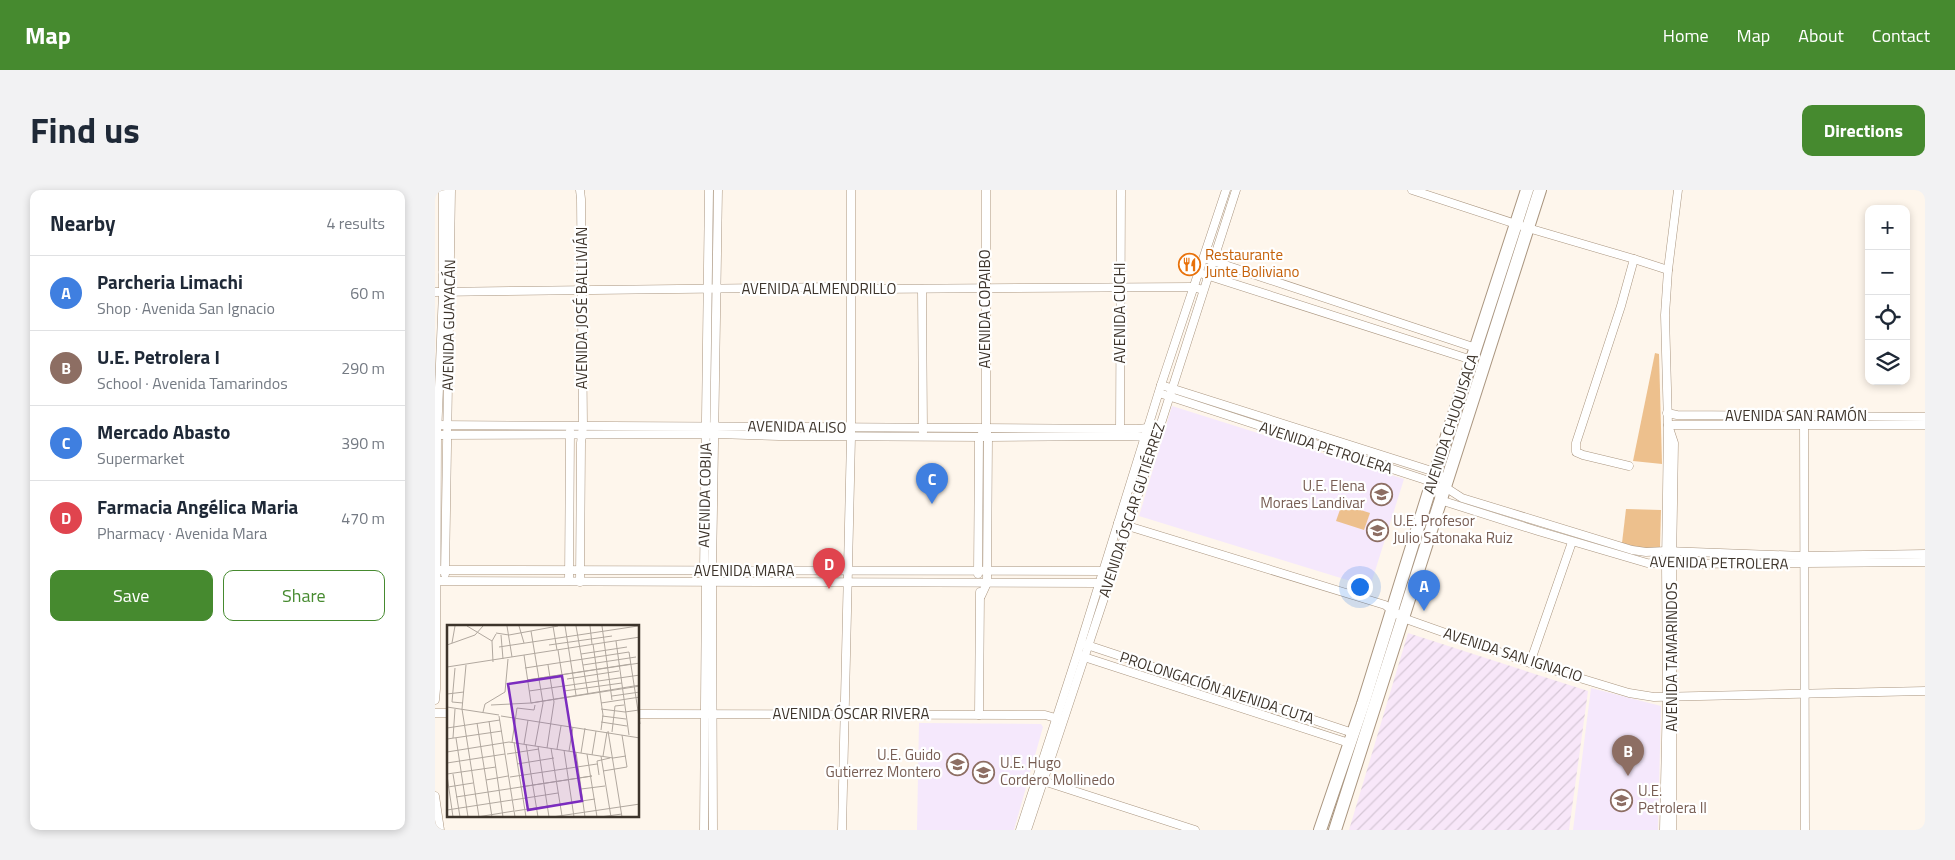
<!DOCTYPE html>
<html lang="en">
<head>
<meta charset="utf-8">
<style>
  body { margin:0; font-family:"Titillium Web",sans-serif; background:#f2f2f3; color:#1f2937 }
  .controls { position:absolute; right:15px; top:15px; display:grid; overflow:hidden; border-radius:10px; box-shadow:0 2px 8px #0003 }
  .controls button { width:45px; height:45px; display:grid; place-items:center; padding:0; border:0; border-bottom:1px solid #e0e1e3; background:#fff; color:#1f2937; font:25px sans-serif }
  .you { position:absolute; left:924px; top:396px; width:18px; height:18px; margin:-12px; border:4px solid #fff; border-radius:50%; background:#1a73e8; box-shadow:0 0 0 8px #1a73e833 }
  .badge { display:grid; place-items:center; width:32px; height:32px; border-radius:50%; background:#468a2f; color:#fff; font-size:16px; font-weight:700 }
  .pin { position:absolute; translate:-50% -41px; filter:drop-shadow(0 1px 2px #0008) }
  .pin::after { content:''; position:absolute; top:26px; width:18px; height:15px; background:inherit; clip-path:polygon(0 0,100% 0,50% 100%) }
  .list { margin:0; padding:0; list-style:none }
  h2 { display:flex; justify-content:space-between; align-items:center; height:65px; margin:0; padding:0 20px; font-size:21px }
  h2 small { font-size:16px; font-weight:400; color:#747a83 }
  .list li { display:grid; grid-template-columns:32px 1fr auto; gap:15px; align-items:center; box-sizing:border-box; height:75px; padding:0 20px; border-top:1px solid #e0e1e3 }
  .list b { display:block; font-size:19px; white-space:nowrap }
  .list p { margin:0; font-size:16px; white-space:nowrap; color:#747a83 }
  .list em { font-size:16px; font-style:normal; color:#747a83 }
  .actions { display:flex; gap:10px; padding:15px 20px }
  .actions a { flex:1; padding:11px 0; border:1px solid #468a2f; border-radius:10px; text-align:center; font-size:18px; color:#468a2f }
  .actions .main { background:#468a2f; color:#fff }
  .icon { flex:none; width:28px; height:28px; fill:none; stroke:currentColor; stroke-width:2; stroke-linecap:round; stroke-linejoin:round }
  .map { position:relative; flex:none; width:1490px; height:640px; overflow:hidden; border-radius:10px }
  header { display:flex; align-items:center; gap:30px; box-sizing:border-box; height:70px; padding:0 25px; background:#468a2f; color:#fff }
  header strong { font-size:24px }
  nav { display:flex; gap:28px; margin-inline-start:auto; font-size:18px }
  .intro { display:flex; align-items:center; justify-content:space-between; box-sizing:border-box; height:120px; padding:0 30px }
  h1 { margin:0; font-size:35px }
  .button { padding:12px 22px; border-radius:10px; background:#468a2f; color:#fff; font-size:18px; font-weight:700 }
  main { display:flex; gap:30px; padding:0 30px }
  aside { flex:1; background:#fff; border-radius:10px; box-shadow:0 2px 8px #0003 }
  .map>svg:first-child { display:block }
  .industrial { fill:url(#industrial-furrows) }
  .education { fill:#f5e8fc }
  .green { fill:#edc08d }
  .lines { fill:none; stroke-linecap:round; stroke-linejoin:round }
  .street-casing { stroke:#aa9680; stroke-width:9 }
  .primary-casing { stroke:#aa9680; stroke-width:14 }
  .street { stroke:#fff; stroke-width:8 }
  .primary { stroke:#fff; stroke-width:12 }
  .labels { text-anchor:middle; stroke-width:4.5; stroke-linejoin:round; paint-order:stroke }
  .food-label { font-size:15px; fill:#c56008; stroke:#fff; text-anchor:start }
  .street-label { font-size:15px; fill:#3d342b; stroke:#fff }
  .education-label { font-size:15px; fill:#785e54; stroke:#fff; text-anchor:start }
  .inset-road { fill:none; stroke:#b1a89f; stroke-width:1 }
  .view { fill:#7b2cbf; fill-opacity:0.15; stroke:#7b2cbf; stroke-width:2.5 }
  .inset-edge { fill:none; stroke:#3d342b; stroke-width:2.5 }
</style>
</head>
<body>
<header>
<strong>Map</strong>
<nav><a>Home</a><a>Map</a><a>About</a><a>Contact</a></nav>
</header>
<div class="intro"><h1>Find us</h1><a class="button">Directions</a></div>
<main>
<aside>
<h2>Nearby<small>4 results</small></h2>
<ul class="list">
<li><span class="badge" style="background:#3f7fe0">A</span><div><b>Parcheria Limachi</b><p>Shop · Avenida San Ignacio</p></div><em>60 m</em></li>
<li><span class="badge" style="background:#8d6e63">B</span><div><b>U.E. Petrolera I</b><p>School · Avenida Tamarindos</p></div><em>290 m</em></li>
<li><span class="badge" style="background:#3f7fe0">C</span><div><b>Mercado Abasto</b><p>Supermarket</p></div><em>390 m</em></li>
<li><span class="badge" style="background:#e0444e">D</span><div><b>Farmacia Angélica Maria</b><p>Pharmacy · Avenida Mara</p></div><em>470 m</em></li>
</ul>
<div class="actions"><a class="main">Save</a><a>Share</a></div>
</aside>
<div class="map">
<svg width="1490" height="640" viewBox="0 0 1490 640">
  <defs>
    <pattern id="industrial-furrows" width="10" height="10" patternUnits="userSpaceOnUse" patternTransform="scale(1.25)"><rect width="10" height="10" fill="#f8e7f9"/><path d="M-1 1l2-2M0 10L10 0M9 11l2-2" fill="none" stroke="#d6c7d6"/></pattern>
  </defs>
  <rect width="100%" height="100%" fill="#fef6ec"/>
  <polygon class="industrial" points="973,443 1153,501 1134,640 914,640"/>
  <g class="education">
    <polygon points="737,216 969,289 935,397 704,326"/>
    <polygon points="1156,498 1226,516 1223,640 1138,640"/>
    <polygon points="484,533 606,534 608,537 579,640 482,640"/>
  </g>
  <g class="green">
    <polygon points="1220,163 1224,164 1227,274 1198,271"/>
    <polygon points="907,314 935,323 929,340 901,331"/>
    <polygon points="1191,319 1226,320 1225,357 1210,359 1187,353"/>
  </g>
  <g class="lines">
    <defs>
      <g id="street">
        <polyline points="977,0 1093,38 1199,69 1186,116 1141,253 1141,262 1148,265 1194,276"/>
        <polyline points="1243,0 1233,80 1230,125 1233,235 1490,235"/>
        <polyline points="772,69 1041,158"/>
        <polyline points="1199,69 1233,80"/>
        <polyline points="768,84 1037,170"/>
        <polyline points="487,99 488,242"/>
        <polyline points="0,102 400,97 434,99 758,97 768,100"/>
        <polyline points="726,195 1000,282 1007,287 1010,297 1027,308 1197,360 1211,362 1231,361 1369,366 1490,364"/>
        <polyline points="724,203 997,292 1003,297 1005,310 1103,341 1212,373 1237,374 1490,372"/>
        <polyline points="1232,223 1242,225 1490,227"/>
        <polyline points="1369,227 1370,640"/>
        <polyline points="0,235 702,239 724,237"/>
        <polyline points="685,243 686,0"/>
        <polyline points="0,245 281,244 344,246 553,247 685,246 720,247"/>
        <polyline points="683,333 950,415 968,428 1095,473 1194,503 1219,507 1490,501"/>
        <polyline points="0,380 667,381 677,383"/>
        <polyline points="10,384 16,0"/>
        <polyline points="543,384 544,247 547,244"/>
        <polyline points="0,391 664,393 673,396"/>
        <polyline points="134,391 135,241"/>
        <polyline points="145,392 146,253 148,236 146,9 145,0"/>
        <polyline points="546,406 552,393 553,247 551,238 551,0"/>
        <polyline points="649,454 918,543"/>
        <polyline points="646,466 914,553"/>
        <polyline points="1095,473 1137,352"/>
        <polyline points="0,510 1,499 2,245 8,102 8,0"/>
        <polyline points="0,523 14,523"/>
        <polyline points="204,524 610,525 624,529"/>
        <polyline points="544,525 545,402"/>
        <polyline points="602,589 760,640"/>
        <polyline points="0,606 5,640"/>
        <polyline points="269,640 271,391 269,381 274,0"/>
        <polyline points="278,640 277,381 283,0"/>
        <polyline points="407,640 416,247 416,0"/>
        <polyline points="585,640 642,465 726,195 791,0"/>
        <polyline points="592,640 693,336 801,0"/>
        <polyline points="1229,640 1232,506 1231,374 1233,235 1239,253 1237,374 1237,640"/>
      </g>
      <g id="primary">
        <polyline points="885,640 928,514 997,292 1092,0"/>
        <polyline points="900,640 1105,0"/>
      </g>
    </defs>
    <use href="#street" class="street-casing"/>
    <use href="#primary" class="primary-casing"/>
    <use href="#street" class="street"/>
    <use href="#primary" class="primary"/>
  </g>
  <defs>
    <symbol id="restaurant-ring" viewBox="-11 -11 22 22"><circle r="9.5" fill="#fff" stroke="#e8710a" stroke-width="1.5"/><path d="M-5-6h1v4h1v-4h1v4h1v-4h1v5L-1.5 .5V6h-2V.5L-5-1ZM5-6V6H3V1.5H1.5Q1.5-4 5-6Z" fill="#e8710a"/></symbol>
    <symbol id="school-ring" viewBox="-11 -11 22 22"><circle r="9.5" fill="#fff" stroke="#8d6e63" stroke-width="1.5"/><path d="M0-5L7-2L0 1L-7-2ZM-4 1L0 2.5L4 1V4Q0 6-4 4Z" fill="#8d6e63"/></symbol>
  </defs>
  <g fill-rule="evenodd">
    <use href="#restaurant-ring" x="742" y="62" width="25" height="25"/>
    <use href="#school-ring" x="934" y="292" width="25" height="25"/>
    <use href="#school-ring" x="930" y="328" width="25" height="25"/>
    <use href="#school-ring" x="510" y="562" width="25" height="25"/>
    <use href="#school-ring" x="536" y="570" width="25" height="25"/>
    <use href="#school-ring" x="1174" y="598" width="25" height="25"/>
  </g>
  <g class="labels">
    <g class="food-label">
      <text x="770" y="70">Restaurante<tspan x="770" dy="17">Junte Boliviano</tspan></text>
    </g>
    <g class="street-label">
      <text x="384" y="104">AVENIDA ALMENDRILLO</text>
      <text transform="translate(147 118) rotate(-90)" y="5">AVENIDA JOSÉ BALLIVIÁN</text>
      <text transform="translate(550 119) rotate(-90)" y="5">AVENIDA COPAIBO</text>
      <text transform="translate(685 123) rotate(-90)" y="5">AVENIDA CUCHI</text>
      <text transform="translate(14 135) rotate(-89)" y="5">AVENIDA GUAYACÁN</text>
      <text x="1361" y="231">AVENIDA SAN RAMÓN</text>
      <text transform="translate(1016 234) rotate(-72)" y="5">AVENIDA CHUQUISACA</text>
      <text transform="translate(362 237) rotate(1)" y="5">AVENIDA ALISO</text>
      <text transform="translate(891 258) rotate(18)" y="5">AVENIDA PETROLERA</text>
      <text transform="translate(270 305) rotate(-89)" y="5">AVENIDA COBIJA</text>
      <text transform="translate(697 320) rotate(-72)" y="5">AVENIDA ÓSCAR GUTIÉRREZ</text>
      <text transform="translate(1284 373) rotate(1)" y="5">AVENIDA PETROLERA</text>
      <text x="309" y="386">AVENIDA MARA</text>
      <text transform="translate(1078 465) rotate(18)" y="5">AVENIDA SAN IGNACIO</text>
      <text transform="translate(1237 467) rotate(-90)" y="5">AVENIDA TAMARINDOS</text>
      <text transform="translate(782 498) rotate(18)" y="5">PROLONGACIÓN AVENIDA CUTA</text>
      <text x="416" y="529">AVENIDA ÓSCAR RIVERA</text>
    </g>
    <g class="education-label">
      <text x="930" y="301" text-anchor="end">U.E. Elena<tspan x="930" dy="17">Moraes Landivar</tspan></text>
      <text x="958" y="336">U.E. Profesor<tspan x="958" dy="17">Julio Satonaka Ruiz</tspan></text>
      <text x="506" y="570" text-anchor="end">U.E. Guido<tspan x="506" dy="17">Gutierrez Montero</tspan></text>
      <text x="565" y="578">U.E. Hugo<tspan x="565" dy="17">Cordero Mollinedo</tspan></text>
      <text x="1203" y="606">U.E.<tspan x="1203" dy="17">Petrolera II</tspan></text>
    </g>
  </g>
  <g transform="translate(12 435)">
    <rect width="192" height="192" fill="#fef6ec"/>
    <path class="inset-road" d="M20,1l25,15M60,1l5,31M72,1l5,17M106,1l4,24M118,1l11,69M129,1l12,68M143,1l2,18M155,1l10,74M84,6l12,72 -8,43M49,8l13,2 49,-9M54,10l2,24M169,16l13,94M5,18l3,-17M146,19l10,71 -2,15M0,20l28,-10 8,-9M102,20l63,-9M52,22l139,-21M111,25l6,37M134,29l46,-7M46,37l-1,-21 4,-7M184,39l-104,16 113,-17M19,40l-4,44 17,108M136,40l53,-8M0,42l193,-30M8,43l-3,34 11,1M78,43l104,-16 11,72M120,54l52,-8M193,60l-109,18 109,-17M82,66l111,-16M117,66l58,-8M0,69l17,-2M165,71l28,-4M154,78l39,-6M44,80l40,-2 -7,-48M0,82l52,8M154,84l24,3 14,-2M36,87l2,-8 20,-12 3,-33M52,91l16,101M54,91l139,22M155,91l24,3M42,96l14,96M154,97l26,4M30,98l15,94M0,103l53,-8M161,106l14,86M165,107l3,-26 9,-1M6,113l2,-29M9,113l12,79M0,114l55,-8M65,117l5,-34 17,2 1,-5M67,117l12,75M77,119l4,-24M79,119l12,73M91,121l11,71M100,123l7,-46 -6,-37M104,123l11,68M110,124l4,-23M117,125l10,67M122,126l4,-24M0,127l62,-10 104,16 13,-2M129,127l9,65M134,128l4,-25M60,129l32,-5M140,129l10,63M145,130l4,-24M154,131l10,61M156,131l4,-24M0,138l58,-9M70,139l37,-6M156,146l24,-4 -5,-32M0,149l49,-7M6,149l7,43M0,150l6,42M152,150l-2,-14 13,-3M63,152l87,-13M39,155l22,-4M1,162l25,-4M134,164l24,-3M9,172l136,-21 -72,11M66,175l45,-7M0,185l65,-10M68,186l80,-12M30,192l37,-6M105,192l88,-13M153,192l22,-3"/>
    <path class="view" d="M115,51l20,125 -54,9 -20,-126z"/>
    <rect width="192" height="192" class="inset-edge"/>
  </g>
</svg>
<div class="controls">
<button>+</button>
<button>−</button>
<button><svg class="icon" aria-label="locate" viewBox="0 0 24 24"><circle cx="12" cy="12" r="6"/><path d="M12 2v4M12 18v4M2 12h4M18 12h4"/></svg></button>
<button><svg class="icon" aria-label="layers" viewBox="0 0 24 24"><path d="M12 4l9 5-9 5-9-5zM3 14l9 5 9-5"/></svg></button>
</div>
<div class="you"></div>
<div class="pin badge" style="left:989px;top:421px;background:#3f7fe0">A</div>
<div class="pin badge" style="left:1193px;top:586px;background:#8d6e63">B</div>
<div class="pin badge" style="left:497px;top:314px;background:#3f7fe0">C</div>
<div class="pin badge" style="left:394px;top:399px;background:#e0444e">D</div>
</div>
</main>
</body>
</html>
